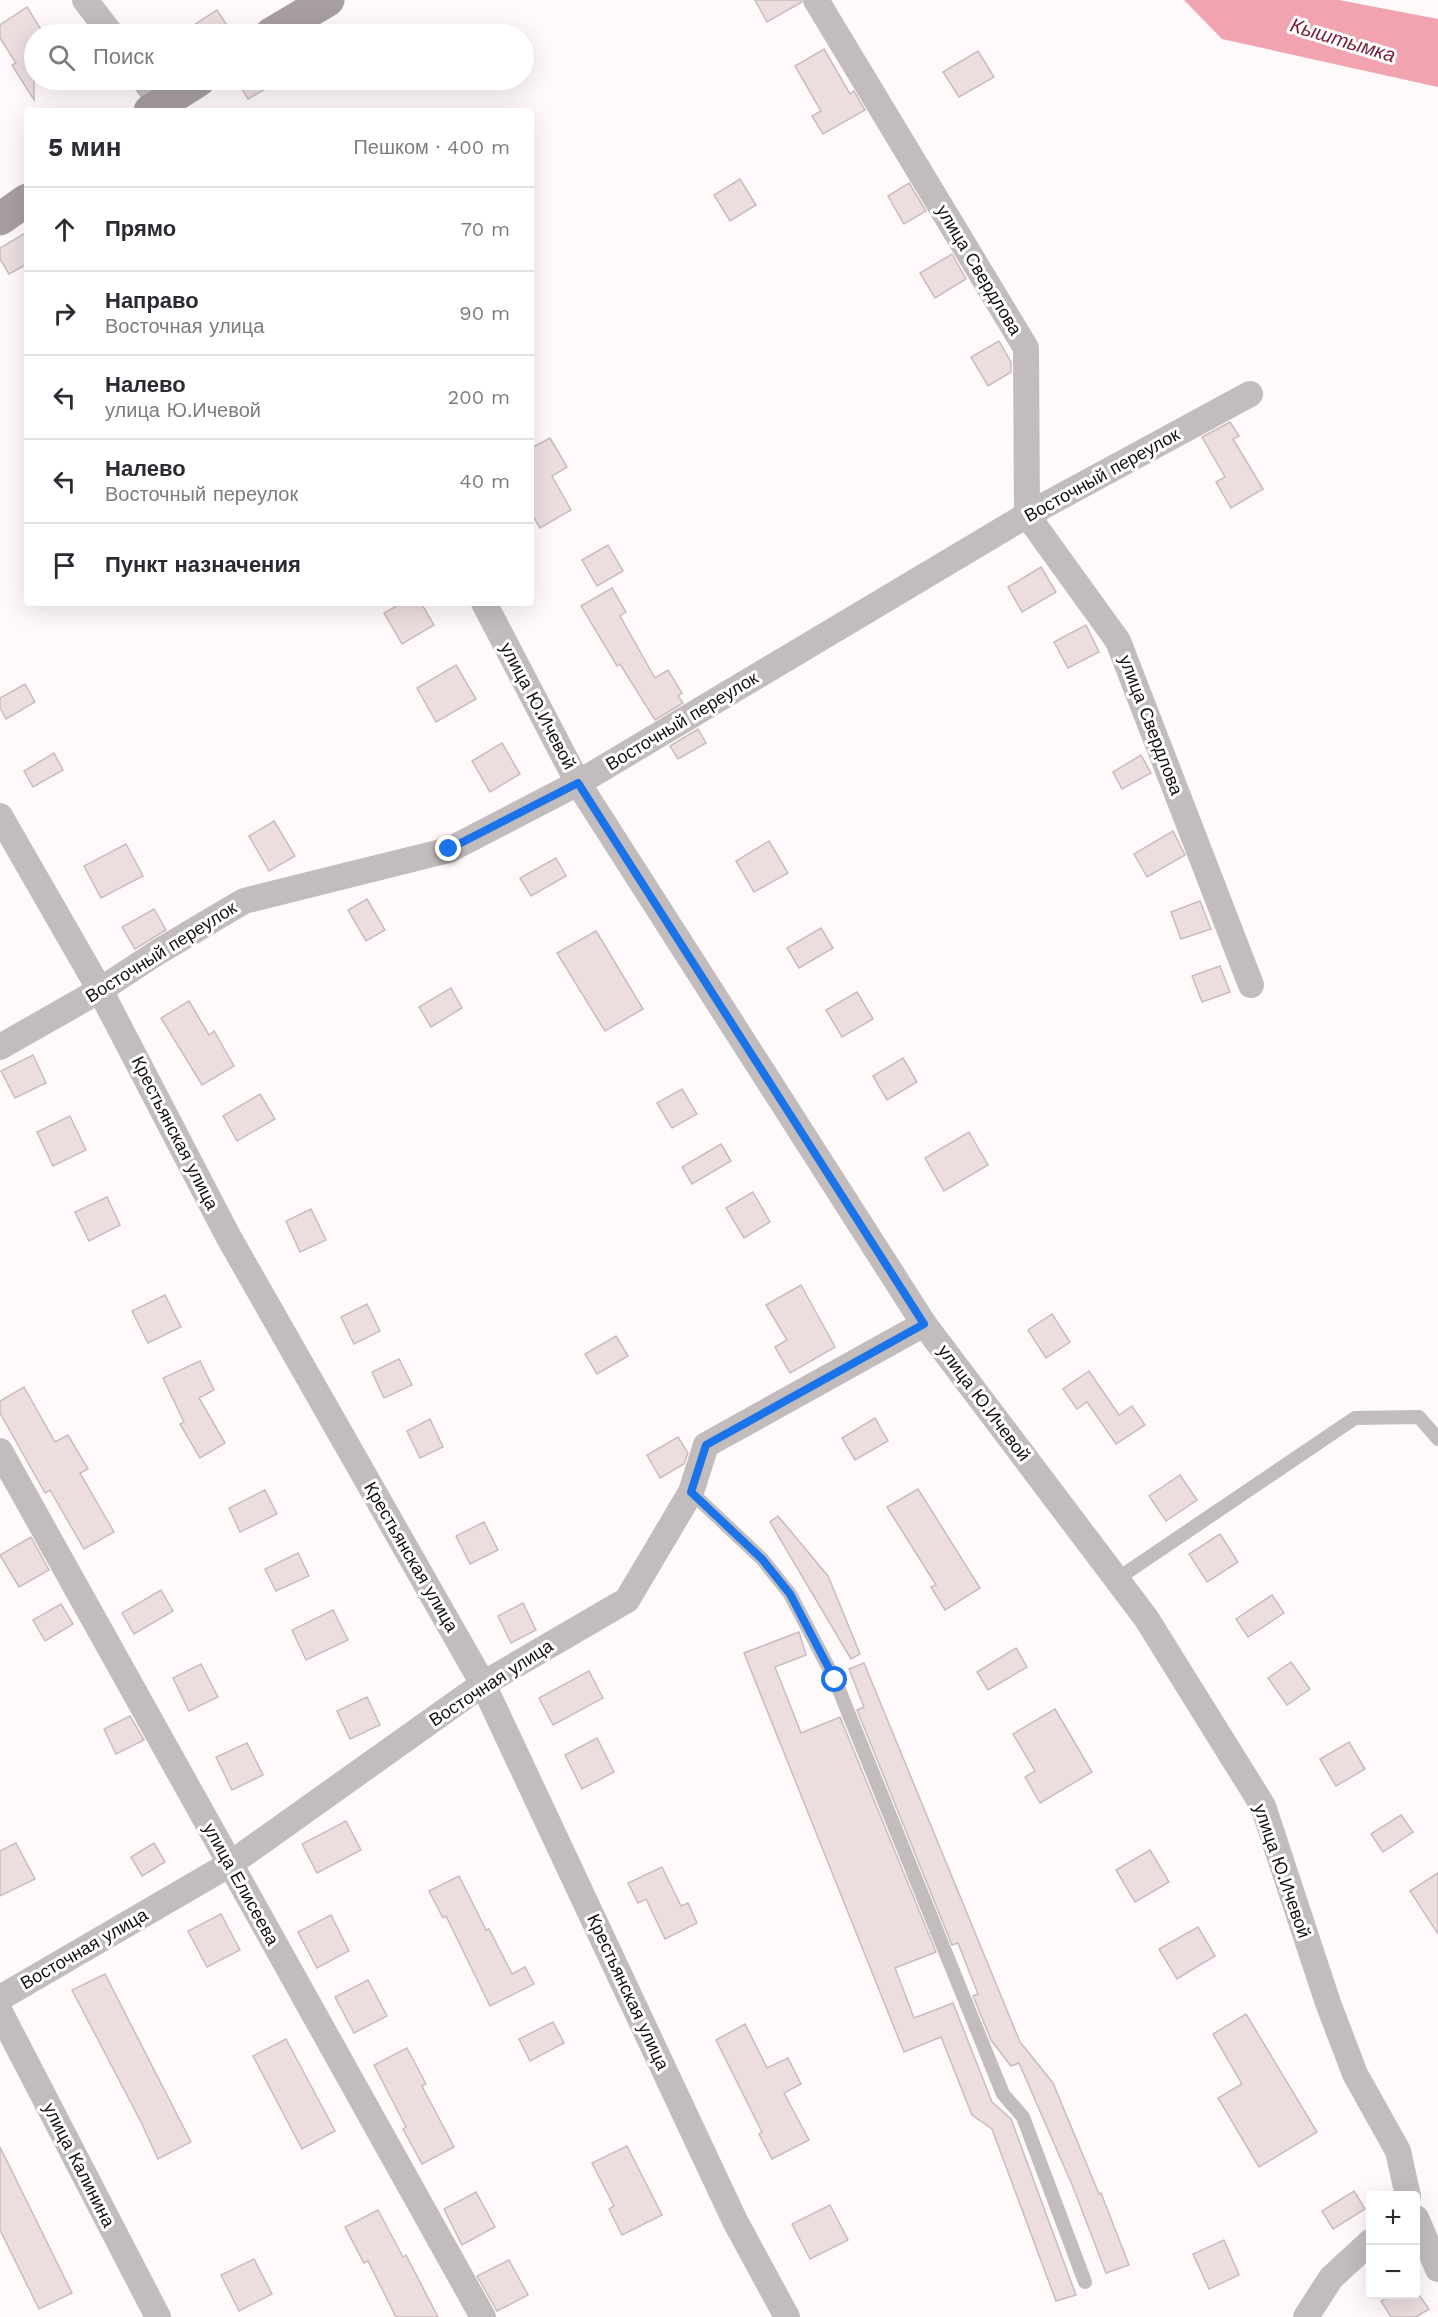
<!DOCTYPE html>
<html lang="ru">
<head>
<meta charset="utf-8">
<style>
  body { margin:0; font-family:"Work Sans",sans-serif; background:#f2f2f3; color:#2b2b33 }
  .controls { position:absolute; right:18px; bottom:18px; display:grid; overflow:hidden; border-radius:6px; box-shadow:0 6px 24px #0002 }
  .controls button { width:54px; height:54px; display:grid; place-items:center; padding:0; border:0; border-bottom:2px solid #e1e1e2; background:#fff; color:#2b2b33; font:30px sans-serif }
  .stop { position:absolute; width:18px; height:18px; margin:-14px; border:4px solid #1a73e8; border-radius:50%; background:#fff }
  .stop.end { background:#1a73e8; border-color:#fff; box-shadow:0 2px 6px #0008 }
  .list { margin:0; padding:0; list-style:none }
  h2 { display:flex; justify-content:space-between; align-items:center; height:78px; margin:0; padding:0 24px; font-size:26px }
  h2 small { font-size:20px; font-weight:400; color:#7c7c81 }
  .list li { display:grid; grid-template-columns:39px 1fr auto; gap:18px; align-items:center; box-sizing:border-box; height:84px; padding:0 24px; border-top:2px solid #e1e1e2 }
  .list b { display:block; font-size:22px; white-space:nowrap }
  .list p { margin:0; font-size:20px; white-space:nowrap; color:#7c7c81 }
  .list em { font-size:20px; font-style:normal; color:#7c7c81 }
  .icon { flex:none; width:33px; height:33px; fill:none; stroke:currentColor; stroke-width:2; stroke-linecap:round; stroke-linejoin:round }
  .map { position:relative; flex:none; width:1438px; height:2317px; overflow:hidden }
  .search { position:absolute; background:#fff; box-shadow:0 6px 24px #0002; left:24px; top:24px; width:510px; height:66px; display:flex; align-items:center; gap:15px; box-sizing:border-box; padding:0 21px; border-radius:33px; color:#7c7c81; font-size:22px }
  .panel { position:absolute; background:#fff; box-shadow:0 6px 24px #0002; left:24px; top:108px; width:510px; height:498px; border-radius:6px }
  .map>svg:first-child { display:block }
  .water { fill:#f1a3af }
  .building { fill:#ecdddf; stroke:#cabcbe; stroke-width:1.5 }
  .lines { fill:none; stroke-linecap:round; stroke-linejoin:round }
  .lane { stroke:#c3bcbd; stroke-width:14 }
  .street { stroke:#c3bcbd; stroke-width:26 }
  .secondary { stroke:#a79e9f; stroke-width:33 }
  .route { stroke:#1a73e8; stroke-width:8 }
  .labels { text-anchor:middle; stroke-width:6; stroke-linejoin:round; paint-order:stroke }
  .street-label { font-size:18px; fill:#151111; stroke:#fff }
  .water-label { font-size:20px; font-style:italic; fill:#781f37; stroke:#fff }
</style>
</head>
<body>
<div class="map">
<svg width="1438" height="2317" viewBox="0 0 1438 2317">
  <rect width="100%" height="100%" fill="#fff9f9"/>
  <polygon class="water" points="1184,0 1339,0 1438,19 1438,87 1222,39"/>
  <g class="building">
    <polygon points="755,0 801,0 802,2 767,22"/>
    <polygon points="27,7 42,31 34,34 34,100 12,65 16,63 0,38 0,25"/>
    <polygon points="217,10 228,27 217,34 180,34"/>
    <polygon points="824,49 850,94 854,91 865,110 823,134 812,116 821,111 795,66"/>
    <polygon points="978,51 994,77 959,97 943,72"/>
    <polygon points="236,80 281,80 248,99"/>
    <polygon points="740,179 756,205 730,221 714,195"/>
    <polygon points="909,183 926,211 904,224 888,196"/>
    <polygon points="27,232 27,264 9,274 0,259 0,248"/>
    <polygon points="952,254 966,279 935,298 920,273"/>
    <polygon points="999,341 1011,362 1011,372 988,386 971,357"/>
    <polygon points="1230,422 1239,436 1233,439 1263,489 1231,508 1216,482 1225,477 1202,437"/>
    <polygon points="550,438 567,467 552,476 571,510 540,528 531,513 531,448"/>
    <polygon points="608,545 623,571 597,586 582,560"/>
    <polygon points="1041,567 1056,592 1022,612 1008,587"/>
    <polygon points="612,588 626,612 620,616 655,678 668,670 682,693 678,696 683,703 655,720 620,664 617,666 581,606"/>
    <polygon points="402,603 421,603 434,625 402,644 384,613"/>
    <polygon points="1086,625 1099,652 1068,668 1054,642"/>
    <polygon points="456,665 476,699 436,722 417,688"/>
    <polygon points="25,684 35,702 6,719 0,708 0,698"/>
    <polygon points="698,729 706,743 678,759 670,746"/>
    <polygon points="502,743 520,774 490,792 472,761"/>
    <polygon points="54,753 63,770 33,787 24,771"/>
    <polygon points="1141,755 1151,773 1122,789 1113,772"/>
    <polygon points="274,821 295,856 269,871 249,836"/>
    <polygon points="1173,831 1185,855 1147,877 1134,854"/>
    <polygon points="769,841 788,873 754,892 736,861"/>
    <polygon points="126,844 143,876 101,898 84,866"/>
    <polygon points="556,858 566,876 531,896 520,878"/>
    <polygon points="367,899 385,930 366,941 348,910"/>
    <polygon points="1200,901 1211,929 1181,939 1171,912"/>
    <polygon points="154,909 166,930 135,949 122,927"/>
    <polygon points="821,928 833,948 799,968 787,948"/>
    <polygon points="596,931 643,1009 605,1031 557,953"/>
    <polygon points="1220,966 1230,992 1202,1002 1192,976"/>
    <polygon points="451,988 462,1008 431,1027 419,1007"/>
    <polygon points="857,992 873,1019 842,1037 826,1010"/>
    <polygon points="189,1001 209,1035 214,1031 234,1066 202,1085 161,1018"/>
    <polygon points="33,1055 46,1083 15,1098 1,1071"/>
    <polygon points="903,1058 917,1082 887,1100 873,1076"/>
    <polygon points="682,1089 697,1114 672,1128 657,1103"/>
    <polygon points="260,1094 275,1119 237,1141 223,1116"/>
    <polygon points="70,1116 86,1150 53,1166 37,1132"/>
    <polygon points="969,1132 988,1165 944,1191 925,1158"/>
    <polygon points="721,1144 731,1161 692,1184 682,1167"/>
    <polygon points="753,1192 770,1222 744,1238 726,1208"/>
    <polygon points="107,1197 120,1225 89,1241 75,1212"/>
    <polygon points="311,1209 326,1240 300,1252 286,1221"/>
    <polygon points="801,1285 835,1347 790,1373 775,1347 787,1340 766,1305"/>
    <polygon points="165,1295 181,1327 148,1343 132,1311"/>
    <polygon points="367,1304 380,1331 354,1344 341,1317"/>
    <polygon points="1052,1314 1070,1342 1046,1358 1028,1330"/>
    <polygon points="616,1336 628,1356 597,1374 585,1354"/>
    <polygon points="399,1359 412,1385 384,1398 372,1372"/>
    <polygon points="200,1361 214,1390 199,1398 225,1443 200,1458 180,1424 184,1422 163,1378"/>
    <polygon points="1089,1371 1119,1415 1132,1406 1145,1425 1116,1444 1087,1402 1077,1409 1063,1389"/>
    <polygon points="24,1387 55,1442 68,1435 88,1469 80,1473 114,1532 84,1549 50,1490 45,1493 0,1413 0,1401"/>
    <polygon points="875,1418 888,1441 855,1460 842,1438"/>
    <polygon points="430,1419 443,1447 420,1458 407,1431"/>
    <polygon points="678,1437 688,1453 684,1464 660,1478 647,1455"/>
    <polygon points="1180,1475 1197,1500 1166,1521 1149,1496"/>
    <polygon points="918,1489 980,1588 945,1610 931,1587 936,1585 887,1507"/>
    <polygon points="265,1490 277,1514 240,1532 229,1508"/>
    <polygon points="778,1516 828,1576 860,1654 851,1659 770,1522"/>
    <polygon points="484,1522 498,1550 470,1564 456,1536"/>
    <polygon points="1220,1534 1238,1562 1207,1582 1189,1554"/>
    <polygon points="31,1537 49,1570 19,1587 0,1555"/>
    <polygon points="298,1553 309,1576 276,1591 265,1569"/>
    <polygon points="161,1590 173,1611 134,1634 122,1613"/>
    <polygon points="1272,1595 1284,1613 1248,1637 1236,1619"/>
    <polygon points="523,1603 536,1630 511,1643 498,1616"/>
    <polygon points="61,1604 73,1624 45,1641 33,1620"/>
    <polygon points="333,1610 348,1640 306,1660 292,1630"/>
    <polygon points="799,1632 806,1655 775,1667 801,1733 840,1717 936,1952 895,1968 914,2018 953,2003 992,2102 1011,2119 1076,2295 1056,2301 992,2129 972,2115 941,2037 904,2052 744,1653"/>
    <polygon points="1016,1648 1027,1667 988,1690 977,1672"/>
    <polygon points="1291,1662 1310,1689 1287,1705 1268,1678"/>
    <polygon points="864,1663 1020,2042 1053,2083 1099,2194 1101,2193 1129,2265 1106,2273 1073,2187 1019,2063 1011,2066 991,2040 973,1996 978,1994 958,1943 952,1945 857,1710 864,1707 849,1669"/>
    <polygon points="201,1664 218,1697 189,1711 173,1678"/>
    <polygon points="589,1671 603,1698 553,1725 539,1698"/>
    <polygon points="367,1697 380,1725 350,1739 337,1711"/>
    <polygon points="1055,1709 1092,1772 1040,1803 1025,1777 1035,1771 1013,1734"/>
    <polygon points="130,1716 144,1740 116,1754 104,1729"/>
    <polygon points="597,1738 614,1772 582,1789 565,1755"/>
    <polygon points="1349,1742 1365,1769 1336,1786 1320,1759"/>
    <polygon points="247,1743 263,1775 232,1790 216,1757"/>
    <polygon points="1401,1815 1413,1832 1383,1852 1371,1834"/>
    <polygon points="346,1821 361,1850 317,1873 302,1844"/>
    <polygon points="16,1843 35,1879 0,1896 0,1851"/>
    <polygon points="154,1843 165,1862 142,1876 131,1857"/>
    <polygon points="1150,1850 1169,1882 1135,1902 1116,1870"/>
    <polygon points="662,1867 681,1906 688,1903 697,1923 665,1939 646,1899 638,1903 628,1883"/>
    <polygon points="1438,1873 1438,1934 1410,1891"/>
    <polygon points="459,1876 486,1930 489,1929 512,1974 525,1967 534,1984 490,2006 446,1916 443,1918 429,1891"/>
    <polygon points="221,1914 240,1950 207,1967 188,1931"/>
    <polygon points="331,1915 349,1951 317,1968 298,1932"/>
    <polygon points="1198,1927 1215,1956 1177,1979 1159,1949"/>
    <polygon points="105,1974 191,2142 158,2159 141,2122 72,1990"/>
    <polygon points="368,1980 387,2016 354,2033 335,1997"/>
    <polygon points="1246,2014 1317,2132 1259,2167 1218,2098 1242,2084 1213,2034"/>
    <polygon points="553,2022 564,2043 530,2061 519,2039"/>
    <polygon points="745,2024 767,2068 788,2058 801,2084 784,2093 809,2140 772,2159 759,2134 762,2132 716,2040"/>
    <polygon points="286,2039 335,2131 302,2149 253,2056"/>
    <polygon points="407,2048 426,2084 422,2086 454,2147 422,2164 403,2129 406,2127 374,2065"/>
    <polygon points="627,2146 662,2215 622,2235 609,2209 614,2206 592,2163"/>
    <polygon points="0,2147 72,2293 39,2309 0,2230"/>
    <polygon points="1354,2191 1365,2209 1333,2229 1322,2211"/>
    <polygon points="476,2192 495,2227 462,2245 444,2209"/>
    <polygon points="830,2205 848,2240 810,2259 792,2224"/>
    <polygon points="378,2210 403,2257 406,2255 438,2317 396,2317 368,2261 364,2263 345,2227"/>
    <polygon points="1224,2240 1239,2275 1209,2289 1193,2254"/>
    <polygon points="254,2259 272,2294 239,2311 221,2275"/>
    <polygon points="509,2260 528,2295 497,2311 477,2276"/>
    <polygon points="1392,2295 1419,2295 1429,2309 1416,2317 1391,2317 1381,2301"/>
  </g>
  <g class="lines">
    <g class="lane">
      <polyline points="691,1492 762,1559 790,1594 835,1680 1003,2094 1023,2117 1085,2282"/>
      <polyline points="1117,1579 1355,1418 1419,1417 1438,1439"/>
    </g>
    <g class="street">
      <polyline points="85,0 111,34"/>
      <polyline points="816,0 1026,348 1027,515 1118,641 1251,985"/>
      <polyline points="144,80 167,111"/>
      <polyline points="484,603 578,783 924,1324 1146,1618 1263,1806 1328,2003 1355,2074 1398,2151 1408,2196"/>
      <polyline points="0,816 100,990 228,1236 483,1684 735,2221 787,2317"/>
      <polyline points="0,1047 100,990 158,952 244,901 449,850 578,783 1027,515 1250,394"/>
      <polyline points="0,1451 483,2317"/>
      <polyline points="0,1998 230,1864 483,1684 627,1600 691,1492 706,1445 924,1324"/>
      <polyline points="0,2012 158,2317"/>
      <polyline points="1416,2218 1438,2269"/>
      <polyline points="1306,2317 1331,2278 1370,2242"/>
    </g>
    <g class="secondary">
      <polyline points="271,34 328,0"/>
      <polyline points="150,111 199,80"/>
      <polyline points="0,219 27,200"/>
    </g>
  </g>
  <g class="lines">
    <polyline class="route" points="449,849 578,783 924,1324 706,1445 691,1492 762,1559 790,1594 835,1680"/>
  </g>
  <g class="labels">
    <g class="street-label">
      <text transform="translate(979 270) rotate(59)" y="6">улица Свердлова</text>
      <text transform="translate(1102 475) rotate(-29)" y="6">Восточный переулок</text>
      <text transform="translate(538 706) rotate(62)" y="6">улица Ю.Ичевой</text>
      <text transform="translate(682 721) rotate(-31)" y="6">Восточный переулок</text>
      <text transform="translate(1151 725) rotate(69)" y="6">улица Свердлова</text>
      <text transform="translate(161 952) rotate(-32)" y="6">Восточный переулок</text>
      <text transform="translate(175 1133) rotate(63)" y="6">Крестьянская улица</text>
      <text transform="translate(984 1403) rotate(53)" y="6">улица Ю.Ичевой</text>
      <text transform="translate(411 1557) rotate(60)" y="6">Крестьянская улица</text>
      <text transform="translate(491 1683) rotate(-33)" y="6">Восточная улица</text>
      <text transform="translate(1282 1871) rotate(71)" y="6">улица Ю.Ичевой</text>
      <text transform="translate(241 1884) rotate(61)" y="6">улица Елисеева</text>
      <text transform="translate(84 1949) rotate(-30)" y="6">Восточная улица</text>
      <text transform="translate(628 1992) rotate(65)" y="6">Крестьянская улица</text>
      <text transform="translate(79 2165) rotate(63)" y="6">улица Калинина</text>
    </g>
    <g class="water-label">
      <text transform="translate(1343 40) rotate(17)" y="7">Кыштымка</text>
    </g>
  </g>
</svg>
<div class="controls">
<button>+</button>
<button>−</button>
</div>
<div class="stop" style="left:835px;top:1680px"></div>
<div class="stop end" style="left:449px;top:849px"></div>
<div class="search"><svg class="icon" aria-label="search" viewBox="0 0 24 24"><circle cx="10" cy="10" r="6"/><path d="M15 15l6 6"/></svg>Поиск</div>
<section class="panel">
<h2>5 мин<small>Пешком · 400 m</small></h2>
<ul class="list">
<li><svg class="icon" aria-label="ahead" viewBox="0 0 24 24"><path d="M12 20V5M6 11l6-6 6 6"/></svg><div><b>Прямо</b></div><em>70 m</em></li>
<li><svg class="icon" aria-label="right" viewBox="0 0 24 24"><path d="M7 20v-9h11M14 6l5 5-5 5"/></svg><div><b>Направо</b><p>Восточная улица</p></div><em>90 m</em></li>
<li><svg class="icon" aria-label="left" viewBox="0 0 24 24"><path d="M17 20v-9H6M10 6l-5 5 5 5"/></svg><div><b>Налево</b><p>улица Ю.Ичевой</p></div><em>200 m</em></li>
<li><svg class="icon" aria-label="left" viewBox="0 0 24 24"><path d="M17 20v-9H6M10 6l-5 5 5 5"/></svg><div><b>Налево</b><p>Восточный переулок</p></div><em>40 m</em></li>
<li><svg class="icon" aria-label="arrive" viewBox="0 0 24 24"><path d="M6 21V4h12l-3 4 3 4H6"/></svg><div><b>Пункт назначения</b></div></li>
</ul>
</section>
</div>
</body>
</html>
